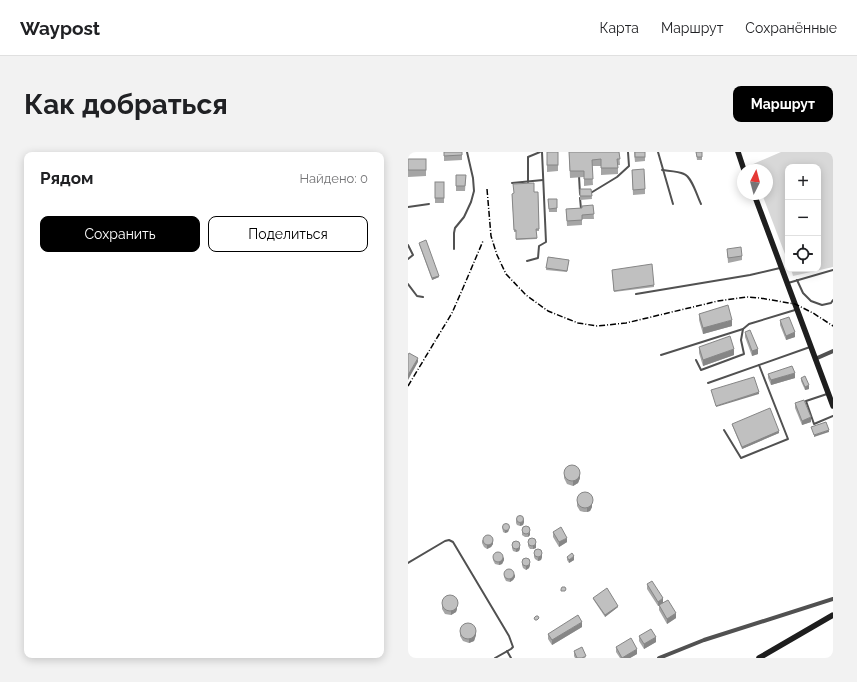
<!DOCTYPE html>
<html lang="ru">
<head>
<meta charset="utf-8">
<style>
  body { margin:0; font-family:Raleway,sans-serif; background:#f2f2f2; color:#202124 }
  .controls { position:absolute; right:12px; top:12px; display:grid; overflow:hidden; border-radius:8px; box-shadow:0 2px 10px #0003 }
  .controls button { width:36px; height:36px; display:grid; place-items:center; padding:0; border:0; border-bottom:1px solid #e0e0e0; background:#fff; color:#202124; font:20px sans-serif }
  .compass { position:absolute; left:329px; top:12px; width:36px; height:36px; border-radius:50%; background:#fff; box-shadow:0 2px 10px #0003; rotate:6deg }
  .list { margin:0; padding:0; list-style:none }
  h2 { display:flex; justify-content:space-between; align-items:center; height:52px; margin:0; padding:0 16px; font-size:17px }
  h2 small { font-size:13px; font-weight:400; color:#757577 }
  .actions { display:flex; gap:8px; padding:12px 16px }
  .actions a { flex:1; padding:9px 0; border:1px solid #000; border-radius:8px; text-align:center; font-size:14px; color:#000 }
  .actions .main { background:#000; color:#fff }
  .icon { flex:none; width:22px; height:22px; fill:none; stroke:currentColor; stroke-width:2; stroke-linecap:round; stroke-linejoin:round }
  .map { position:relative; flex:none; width:425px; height:506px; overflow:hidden; border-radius:8px }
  header { display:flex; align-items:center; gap:24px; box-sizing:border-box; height:56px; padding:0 20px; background:#fff; border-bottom:1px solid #e0e0e0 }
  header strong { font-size:19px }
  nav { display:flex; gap:22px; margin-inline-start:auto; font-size:14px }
  .intro { display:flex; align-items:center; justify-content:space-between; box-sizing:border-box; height:96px; padding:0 24px }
  h1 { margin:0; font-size:28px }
  .button { padding:10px 18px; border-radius:8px; background:#000; color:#fff; font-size:14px; font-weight:700 }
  main { display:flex; gap:24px; padding:0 24px }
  aside { flex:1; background:#fff; border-radius:8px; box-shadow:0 2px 10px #0003 }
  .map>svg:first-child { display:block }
  .green { fill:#d8d8d8 }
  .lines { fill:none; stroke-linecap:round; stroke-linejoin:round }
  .service { stroke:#515151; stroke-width:2 }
  .minor { stroke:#515151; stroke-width:4 }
  .secondary { stroke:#1e1e1e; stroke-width:5.5 }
  .rail { stroke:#000; stroke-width:1.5; stroke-dasharray:6 2 1 2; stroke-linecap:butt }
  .wall { fill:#a5a5a5 }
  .shaded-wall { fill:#868686 }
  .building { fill:#c0c0c0; stroke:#868686 }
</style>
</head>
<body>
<header>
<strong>Waypost</strong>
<nav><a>Карта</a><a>Маршрут</a><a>Сохранённые</a></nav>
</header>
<div class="intro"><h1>Как добраться</h1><a class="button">Маршрут</a></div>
<main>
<aside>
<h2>Рядом<small>Найдено: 0</small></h2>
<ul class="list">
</ul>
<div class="actions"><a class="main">Сохранить</a><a>Поделиться</a></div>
</aside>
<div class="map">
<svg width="425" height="506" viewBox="0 0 425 506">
  <rect width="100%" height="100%" fill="#fff"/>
  <polygon class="green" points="373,0 425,0 425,115 385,124 383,117 410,117 410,15 380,15 380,110 354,42 359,42 359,18 345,18 343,13"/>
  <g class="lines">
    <g class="service">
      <polyline points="250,0 265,52"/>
      <path d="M254,18c7,1 16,1 22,4 8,3 13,22 17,30"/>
      <polyline points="171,24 172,42"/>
      <polyline points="120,30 120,5 132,0"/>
      <polyline points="104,31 135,28"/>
      <polyline points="181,42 209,25 221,14 220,0"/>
      <polyline points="172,46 173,57"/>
      <polyline points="0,55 21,52"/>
      <polyline points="0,93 5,103 0,107"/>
      <polyline points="46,97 46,81 47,76 56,65 63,50 66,39 65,26 59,0"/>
      <polyline points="119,109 130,106 131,94 138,90 134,0"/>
      <polyline points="389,128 395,141 403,149 414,153 423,151 425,148"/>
      <polyline points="380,131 425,118"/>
      <polyline points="0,132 9,144 15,145"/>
      <polyline points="228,142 342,123 372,116"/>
      <polyline points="253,203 335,177 341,172 387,158"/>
      <polyline points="288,208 293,218 336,202 333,188 335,177"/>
      <polyline points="300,231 402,195"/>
      <polyline points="419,242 398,249 406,272 425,264"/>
      <polyline points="316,278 333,306 380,287 351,213"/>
      <polyline points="0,411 37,389 41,388 45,390 101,484 105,495 103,497 87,506"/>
      <polyline points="99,499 103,506"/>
    </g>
    <g class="minor">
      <polyline points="407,207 425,199"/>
      <polyline points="251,506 296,488 425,447"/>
    </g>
    <g class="secondary">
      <polyline points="330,0 336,18"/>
      <polyline points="346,42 425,254"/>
      <polyline points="351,506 425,463"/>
    </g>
    <g class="rail">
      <polyline points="79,37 83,84 89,103 98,122 118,143 140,159 170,171 189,174 218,171 310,149 339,145 352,146 387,152 405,161 425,174"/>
      <polyline points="0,234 44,161 55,136 75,89"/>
    </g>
  </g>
  <g class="wall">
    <polygon points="36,0 54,0 54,8 36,9"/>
    <polygon points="139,0 150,0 150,19 139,20"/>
    <polygon points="161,0 211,0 212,13 210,13 210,22 193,23 193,14 184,14 185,33 176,34 176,25 162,26"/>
    <polygon points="226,0 237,0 237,9 227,10"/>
    <polygon points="288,0 294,0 294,8 289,8"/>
    <polygon points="0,7 18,7 18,24 0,25"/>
    <polygon points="224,18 237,37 237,42 225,43"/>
    <polygon points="48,23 58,23 57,39 48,39"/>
    <rect x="27" y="30" width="9" height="21"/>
    <polygon points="172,37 183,37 184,47 172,48"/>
    <polygon points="130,40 131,79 128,79 129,87 108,88 108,80 106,80 104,43"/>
    <polygon points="140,47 149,47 149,60 141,60"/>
    <polygon points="185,53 186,67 174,67 174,73 159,74 158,57 174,56"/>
    <polygon points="11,91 31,125 24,128 11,92"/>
    <polygon points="319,97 334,104 334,108 320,111"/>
    <polygon points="140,105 161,108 159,120 138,118"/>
    <polygon points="204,119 246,133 246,135 206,140"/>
    <polygon points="291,162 324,174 295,182 291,168"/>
    <polygon points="372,168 387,185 378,188 372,173"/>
    <polygon points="337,180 350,202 344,204 337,185"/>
    <polygon points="291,195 326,203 295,214 291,201"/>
    <polygon points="360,222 387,226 363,233 360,226"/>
    <polygon points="393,226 401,237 397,238 393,229"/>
    <polygon points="387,251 403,270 394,273 387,256"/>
    <polygon points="324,272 371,281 334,297 324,273"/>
    <polygon points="156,322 172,326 170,331 165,334 159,332 156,326"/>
    <polygon points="184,345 184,355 182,359 179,360 176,360 172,359 169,354 169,349"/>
    <polygon points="108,367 116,370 115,373 112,374 109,373 108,371"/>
    <polygon points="94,374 101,378 100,380 97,381 95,380"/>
    <polygon points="114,376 122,383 120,385 117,385 114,383"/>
    <polygon points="145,380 159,390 151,395 145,385"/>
    <polygon points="74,388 85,392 83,395 79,397 76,395 74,391"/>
    <polygon points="120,391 128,392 128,396 125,397 122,397 120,394"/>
    <polygon points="104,393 112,396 111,399 108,400 105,399 104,396"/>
    <polygon points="126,402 134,405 133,408 130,409 127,407 126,405"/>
    <polygon points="85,405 96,408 94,412 91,413 87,412 85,408"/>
    <polygon points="159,405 166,408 161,411 159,408"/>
    <polygon points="114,410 122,413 121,416 118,418 115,416 114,413"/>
    <polygon points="96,422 107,425 105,428 102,430 98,429 96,425"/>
    <polygon points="239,432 255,451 268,466 259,472 251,458 251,454 250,454 239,437"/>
    <polygon points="185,446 210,455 197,465 185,447"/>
    <polygon points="49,449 49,457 48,460 43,463 37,462 34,457 34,452"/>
    <polygon points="174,475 144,493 140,487 140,482"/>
    <polygon points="52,479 68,483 66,489 61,491 55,489 52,484"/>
    <polygon points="231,484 248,490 236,497 231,489"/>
    <polygon points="208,495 229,502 222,506 212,506 208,500"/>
    <polygon points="166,499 178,506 167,506 166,504"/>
  </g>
  <g class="shaded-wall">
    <polygon points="31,124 31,125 24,128 24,126"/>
    <polygon points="324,168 324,174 295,182 295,176"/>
    <polygon points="387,180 387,185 378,188 378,184"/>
    <polygon points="326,197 326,203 295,214 295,208"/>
    <polygon points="350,197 350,202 344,204 344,199"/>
    <polygon points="10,206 10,210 0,228 0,223"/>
    <polygon points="387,221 387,226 363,233 363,228"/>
    <polygon points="401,233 401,237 397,238 397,235"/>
    <polygon points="351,240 351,242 308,255 308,254"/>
    <polygon points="403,265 403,270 394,273 394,269"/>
    <polygon points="421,278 421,280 406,285 406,283"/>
    <polygon points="371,279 371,281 334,297 334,295"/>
    <polygon points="172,321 172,326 170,331 165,334 165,329"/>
    <polygon points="184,351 184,355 182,359 179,360 179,355"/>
    <polygon points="116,367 116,370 115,373 112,374 112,371"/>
    <polygon points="101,374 100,380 97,381 97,378"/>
    <polygon points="122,379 122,383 120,385 120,382"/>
    <polygon points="159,386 159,390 151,395 151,390"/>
    <polygon points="85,388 85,392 83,395 79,397 79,393"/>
    <polygon points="128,389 128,396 125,397 125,394"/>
    <polygon points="112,393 112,396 111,399 108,400 108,397"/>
    <polygon points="134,401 134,405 133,408 130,409 130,406"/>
    <polygon points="166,404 166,408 161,411 161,408"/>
    <polygon points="96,405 96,408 94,412 91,413 91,410"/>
    <polygon points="122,410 122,413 121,416 118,418 118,414"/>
    <polygon points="107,422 107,425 105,428 102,430 102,427"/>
    <polygon points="255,446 255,451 250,454 250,450"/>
    <polygon points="49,453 49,457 48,460 43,463 43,458"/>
    <polygon points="210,454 210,455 197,465 197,463"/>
    <polygon points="268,461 268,466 259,472 259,467"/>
    <polygon points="174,470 174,475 144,493 144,488"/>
    <polygon points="68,478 68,483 66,489 61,491 61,487"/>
    <polygon points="248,485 248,490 236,497 236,492"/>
    <polygon points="229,497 229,502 222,506 214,506"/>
  </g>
  <g class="building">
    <polygon points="36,0 54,0 54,3 36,4"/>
    <rect x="139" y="0" width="11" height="13"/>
    <polygon points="161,0 211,0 212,7 209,7 210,16 193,16 193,7 184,8 185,27 176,27 176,19 162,19"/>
    <rect x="227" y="0" width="10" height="5"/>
    <polygon points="288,0 294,0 294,5 289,5"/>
    <rect x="0" y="7" width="18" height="11"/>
    <polygon points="236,17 237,37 225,38 224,18"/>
    <polygon points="48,23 58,23 57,34 48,34"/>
    <rect x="27" y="30" width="9" height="16"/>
    <polygon points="126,31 126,40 130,40 131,77 128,77 129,86 108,87 108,78 106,78 104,42 106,41 105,32"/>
    <polygon points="172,37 183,37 184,44 172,44"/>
    <polygon points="140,47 149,47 149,56 141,57"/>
    <polygon points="185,53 186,62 174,63 174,68 159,69 158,57 174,56 174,54"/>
    <polygon points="18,88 31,124 24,126 11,91"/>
    <polygon points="333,95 334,104 320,106 319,97"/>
    <polygon points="140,105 161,108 159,119 138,116"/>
    <polygon points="244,112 246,133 206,139 204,118"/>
    <polygon points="320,153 324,168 295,176 291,162"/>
    <polygon points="381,165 387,180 378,184 372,168"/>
    <polygon points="342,178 350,197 344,199 337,180"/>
    <polygon points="322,184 326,197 295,208 291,195"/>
    <polygon points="1,201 10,206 0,223 0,203"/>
    <polygon points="384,214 387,221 363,228 360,222"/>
    <polygon points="397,224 401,233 397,235 393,226"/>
    <polygon points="346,225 351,240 308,254 303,238"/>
    <polygon points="396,248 403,265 394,269 387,251"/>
    <polygon points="362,256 371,279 334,295 324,272"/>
    <polygon points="418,270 421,278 406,283 403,275"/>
    <circle cx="164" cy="321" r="8"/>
    <circle cx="177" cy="348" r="8"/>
    <circle cx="112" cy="367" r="3.5"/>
    <circle cx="98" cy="375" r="3.5"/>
    <circle cx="118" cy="378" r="4"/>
    <polygon points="153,375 159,386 151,390 145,380"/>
    <circle cx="80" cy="388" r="5"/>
    <circle cx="124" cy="390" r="4"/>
    <circle cx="108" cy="393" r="4"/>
    <circle cx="130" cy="401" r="4"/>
    <circle cx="90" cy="405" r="5"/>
    <polygon points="164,401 166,404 161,408 159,405"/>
    <circle cx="118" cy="410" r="4"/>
    <circle cx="101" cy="422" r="5"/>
    <polygon points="244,429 255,446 250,450 239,432"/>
    <polygon points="154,435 157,435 158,437 157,439 153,439 153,437"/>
    <polygon points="199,436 210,454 197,463 185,446"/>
    <circle cx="42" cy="451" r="8"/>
    <polygon points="260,448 268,461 259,467 251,453"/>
    <polygon points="170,463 174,470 144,488 140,482"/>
    <polygon points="128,464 130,464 131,466 129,468 127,468 126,466"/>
    <circle cx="60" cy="479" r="8"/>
    <polygon points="243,477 248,485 236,492 231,484"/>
    <polygon points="223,486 229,497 214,506 208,495"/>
    <polygon points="174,495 178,504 174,506 169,506 166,499"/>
  </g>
</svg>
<div class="controls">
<button>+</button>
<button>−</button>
<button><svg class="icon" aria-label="locate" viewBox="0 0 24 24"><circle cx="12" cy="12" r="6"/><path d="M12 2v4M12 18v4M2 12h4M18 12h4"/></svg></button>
</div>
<svg class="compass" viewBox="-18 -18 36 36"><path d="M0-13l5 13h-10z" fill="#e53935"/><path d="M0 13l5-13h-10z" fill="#757577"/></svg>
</div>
</main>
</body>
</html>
